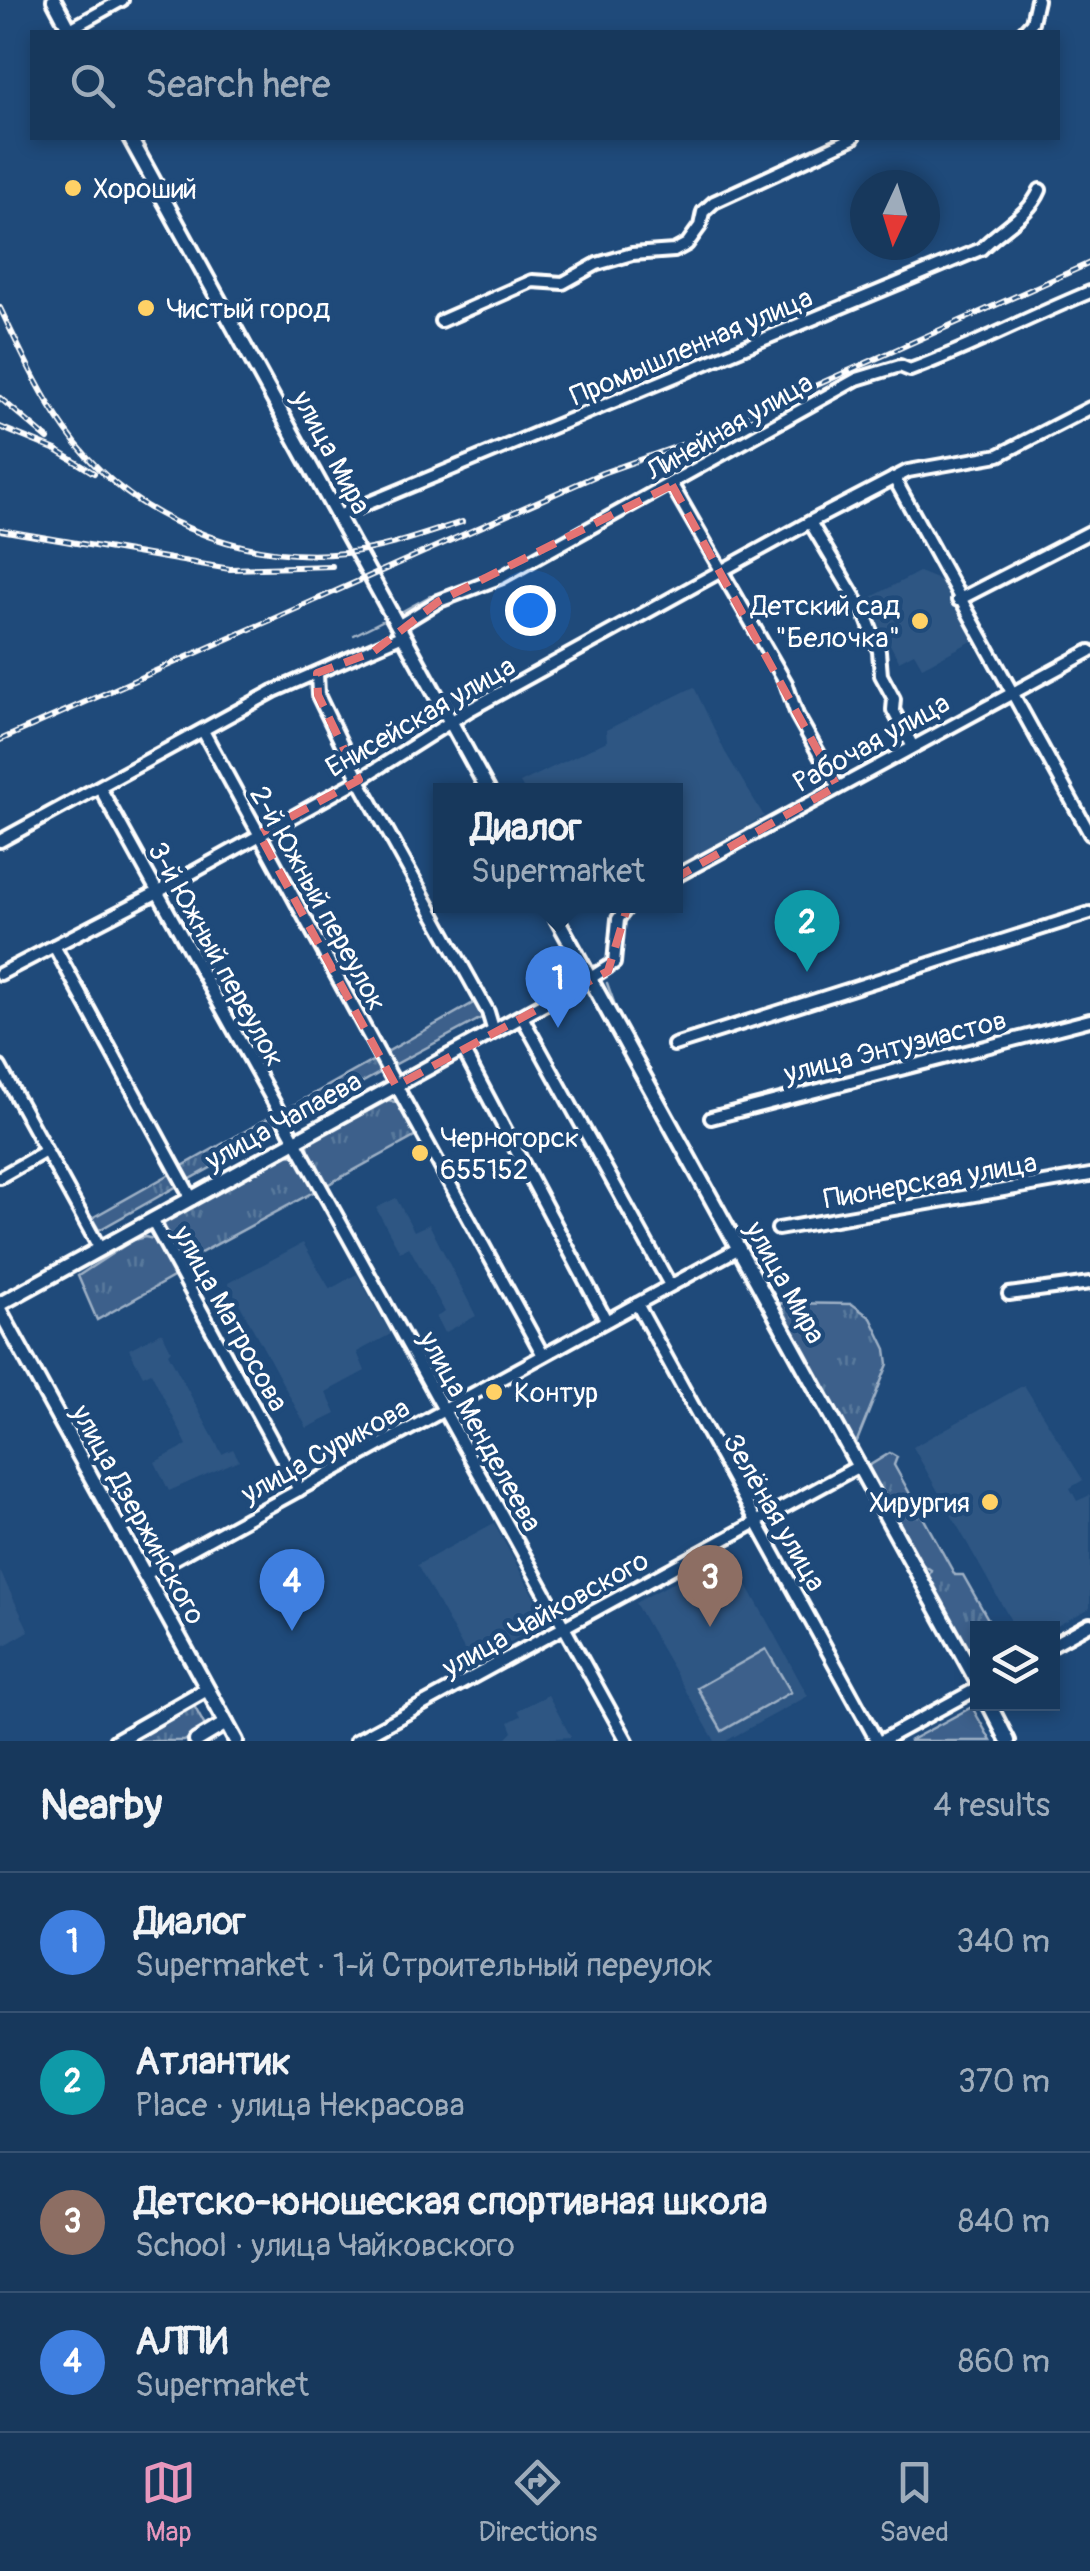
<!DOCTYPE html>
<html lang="en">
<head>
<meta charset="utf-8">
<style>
  body { margin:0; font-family:Pangolin,sans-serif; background:#244365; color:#f1f3f6 }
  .controls { position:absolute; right:30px; bottom:30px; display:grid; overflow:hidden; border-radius:0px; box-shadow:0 5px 15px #0003 }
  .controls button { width:90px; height:90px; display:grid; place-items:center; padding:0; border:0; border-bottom:2px solid #365272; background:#17385c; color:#f1f3f6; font:50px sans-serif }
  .compass { position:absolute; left:850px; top:170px; width:90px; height:90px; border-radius:50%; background:#17385c; box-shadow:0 5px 15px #0003; rotate:184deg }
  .you { position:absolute; left:530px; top:610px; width:35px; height:35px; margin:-25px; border:8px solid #fff; border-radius:50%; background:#1a73e8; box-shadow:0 0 0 15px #1a73e833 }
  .badge { display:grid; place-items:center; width:65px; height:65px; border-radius:50%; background:#e797bd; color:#fff; font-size:32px; font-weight:700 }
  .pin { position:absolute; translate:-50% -82px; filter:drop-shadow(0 2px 5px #0008) }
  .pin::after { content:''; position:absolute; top:52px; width:35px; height:30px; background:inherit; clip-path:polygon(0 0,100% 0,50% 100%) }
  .popup { position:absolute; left:433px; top:783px; width:250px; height:130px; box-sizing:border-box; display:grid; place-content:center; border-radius:0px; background:#17385c; filter:drop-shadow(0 2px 8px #0005); font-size:32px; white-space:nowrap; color:#9eacbb }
  .popup b { font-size:38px; color:#f1f3f6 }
  .popup::after { content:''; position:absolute; left:50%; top:100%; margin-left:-20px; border:20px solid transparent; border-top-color:#17385c }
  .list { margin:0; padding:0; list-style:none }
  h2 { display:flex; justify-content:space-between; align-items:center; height:130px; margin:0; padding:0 40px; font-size:42px }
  h2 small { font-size:32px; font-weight:400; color:#9eacbb }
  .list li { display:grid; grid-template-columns:65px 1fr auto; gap:30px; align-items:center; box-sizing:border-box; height:140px; padding:0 40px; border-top:2px solid #365272 }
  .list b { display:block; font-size:38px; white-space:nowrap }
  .list p { margin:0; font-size:32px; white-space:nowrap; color:#9eacbb }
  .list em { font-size:32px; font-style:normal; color:#9eacbb }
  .icon { flex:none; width:55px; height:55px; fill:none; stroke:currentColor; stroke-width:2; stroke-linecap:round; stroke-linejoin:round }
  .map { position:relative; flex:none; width:1090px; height:1741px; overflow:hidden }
  .search { position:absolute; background:#17385c; box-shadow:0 5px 15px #0003; left:30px; right:30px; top:30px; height:110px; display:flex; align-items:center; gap:25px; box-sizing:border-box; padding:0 35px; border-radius:0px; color:#9eacbb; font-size:38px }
  .sheet { height:690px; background:#17385c }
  nav { display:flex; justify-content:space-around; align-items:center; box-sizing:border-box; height:140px; border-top:2px solid #365272; background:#17385c; font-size:28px; color:#9eacbb }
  nav a { display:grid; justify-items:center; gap:5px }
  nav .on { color:#e797bd }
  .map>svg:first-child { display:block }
  .built { fill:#2e5683 }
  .grass { fill:url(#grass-tufts); stroke:#9eb0c5; stroke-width:2.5 }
  .park { fill:#3c618b; stroke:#9eb0c5; stroke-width:2.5 }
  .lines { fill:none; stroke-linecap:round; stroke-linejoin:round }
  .stream { stroke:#a3b5c8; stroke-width:2.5 }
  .minor-casing { stroke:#fff; stroke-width:18 }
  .major-casing { stroke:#fff; stroke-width:20 }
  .minor { stroke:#1f4a7a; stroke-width:10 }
  .major { stroke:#1f4a7a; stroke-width:12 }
  .rail-casing { stroke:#fff; stroke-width:6 }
  .rail { stroke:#1f4a7a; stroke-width:2.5; stroke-dasharray:8; stroke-linecap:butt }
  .marked { fill:none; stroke:#e47373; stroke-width:8; stroke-dasharray:20 12; stroke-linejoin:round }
  .poi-dot { fill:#ffd166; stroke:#1f4a7a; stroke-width:4 }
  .labels { text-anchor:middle; stroke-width:9; stroke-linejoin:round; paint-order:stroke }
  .poi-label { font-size:28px; fill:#fff; stroke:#1f4a7a; text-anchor:start }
  .street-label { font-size:28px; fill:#fff; stroke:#1f4a7a }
</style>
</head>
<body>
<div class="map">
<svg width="1090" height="1741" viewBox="0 0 1090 1741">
  <defs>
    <pattern id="grass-tufts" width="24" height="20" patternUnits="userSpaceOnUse" patternTransform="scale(2.5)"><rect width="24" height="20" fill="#3c618b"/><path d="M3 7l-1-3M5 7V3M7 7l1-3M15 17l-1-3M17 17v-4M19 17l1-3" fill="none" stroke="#59799c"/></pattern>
  </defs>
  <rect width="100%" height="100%" fill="#1f4a7a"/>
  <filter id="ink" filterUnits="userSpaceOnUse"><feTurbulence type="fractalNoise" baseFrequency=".01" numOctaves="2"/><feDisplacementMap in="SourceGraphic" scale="20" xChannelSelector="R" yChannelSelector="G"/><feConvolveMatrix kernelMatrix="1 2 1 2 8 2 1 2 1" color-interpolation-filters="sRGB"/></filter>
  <g filter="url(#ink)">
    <g class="built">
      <polygon points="919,572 941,581 974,640 922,667 914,653 899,661 866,600"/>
      <polygon points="694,687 725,752 764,816 676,868 676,790 524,790 520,783 607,741 606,730"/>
      <polygon points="396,1198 414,1231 429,1224 476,1316 444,1333 436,1317 445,1312 409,1247 400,1252 376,1208"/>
      <polygon points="303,1243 330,1289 357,1274 391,1334 357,1352 365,1371 326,1392 336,1414 307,1428 228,1283"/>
      <polygon points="162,1332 171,1350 168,1353 222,1454 233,1449 239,1460 169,1491 155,1462 187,1445 151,1372 143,1376 129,1349"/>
      <polygon points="1024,1385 1083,1480 1070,1488 1077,1501 1090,1495 1090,1608 1055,1627 1058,1633 1053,1636 1052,1629 1015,1628 913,1447"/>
      <polygon points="494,1523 547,1621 472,1664 417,1565"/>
      <polygon points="729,1552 808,1696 726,1741 715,1741 635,1603"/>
      <polygon points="0,1571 29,1631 0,1648"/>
      <polygon points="548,1695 571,1737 504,1741 513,1732 509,1722 521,1716 518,1710"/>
    </g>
    <g class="grass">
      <polygon points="477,1001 485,1016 392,1066 385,1053"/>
      <polygon points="376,1059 383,1071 292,1121 285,1110"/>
      <polygon points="389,1100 397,1103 418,1135 325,1186 309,1157 308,1143"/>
      <polygon points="274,1115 282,1128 187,1181 179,1168"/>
      <polygon points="289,1154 297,1157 317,1190 180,1264 165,1237 164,1222"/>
      <polygon points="172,1173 179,1185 99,1230 92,1218"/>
      <polygon points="145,1237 154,1239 175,1276 97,1320 78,1276 133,1240"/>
      <polygon points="776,1303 852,1304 871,1318 886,1349 888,1364 855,1446"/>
      <polygon points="890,1453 897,1457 894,1465 955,1575 963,1575 993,1628 978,1629 977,1671 927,1580 931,1570 917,1561 867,1467"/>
      <polygon points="192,1702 206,1728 184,1741 125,1741"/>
    </g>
    <g class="park">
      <polygon points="766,1649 791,1692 722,1731 697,1688"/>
      <polygon points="972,1707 991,1741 909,1741"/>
    </g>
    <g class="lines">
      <g class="stream">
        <polyline points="399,613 430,596"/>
        <polyline points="410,629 455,711"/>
        <polyline points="354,635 384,620"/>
        <polyline points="464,730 496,790"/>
        <polyline points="559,906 593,967"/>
        <polyline points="607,983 621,1022"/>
        <polyline points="647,1069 770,1290"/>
        <polyline points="778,1304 855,1445"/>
        <polyline points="870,1471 918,1558"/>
        <polyline points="934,1590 978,1666"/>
        <polyline points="997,1704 1017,1741"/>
      </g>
      <defs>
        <g id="minor">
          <polyline points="70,29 122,0"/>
          <polyline points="1023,32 1032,22 1037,0"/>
          <polyline points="441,321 532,281 563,283 597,264 632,254 674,251 687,244 700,226 703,212 714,202 853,138"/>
          <polyline points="894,478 1090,834"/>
          <polyline points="672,485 786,683 797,715 837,786"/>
          <path d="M338,516l643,-267c20,-21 48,-33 59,-59"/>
          <polyline points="810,522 866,616 879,651 881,675 894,699 893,710 912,745"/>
          <polyline points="958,600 1090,532"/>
          <path d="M398,626l41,-25 63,-24 355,-198 43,-13 10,4c62,-23 119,-53 180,-78"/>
          <polyline points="317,673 318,695 359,780 488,1012 494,1032"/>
          <polyline points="203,731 543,1355"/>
          <polyline points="100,788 627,1741"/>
          <polyline points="0,841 274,691 403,635"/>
          <polyline points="676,876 1090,651"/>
          <polyline points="54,946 192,1199"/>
          <polyline points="0,974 156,893 359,780 471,709 810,522 908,471 999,455 1090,408"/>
          <polyline points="589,979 614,963 618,919 628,906"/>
          <polyline points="522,1017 670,1285"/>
          <polyline points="674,1045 1090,913"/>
          <polyline points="463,1050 606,1320"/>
          <polyline points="0,1067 100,1249"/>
          <polyline points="711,1118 1090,1020"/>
          <polyline points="0,1177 44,1152"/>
          <polyline points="152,1220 299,1490"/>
          <polyline points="778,1229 1090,1175"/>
          <polyline points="1009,1294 1090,1283"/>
          <polyline points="637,1304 877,1741"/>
          <polyline points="144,1575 739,1248"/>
          <polyline points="1052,1645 1090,1624"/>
          <polyline points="356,1741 859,1466"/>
          <polyline points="881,1741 978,1688"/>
        </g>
        <g id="major">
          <polyline points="54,0 71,32"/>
          <polyline points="130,138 488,790"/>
          <polyline points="550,906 978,1683"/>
          <polyline points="0,1304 589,979"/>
          <polyline points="0,1311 236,1741"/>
          <polyline points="989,1704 1008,1741"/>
          <polyline points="116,1741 207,1689"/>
          <polyline points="196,1741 226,1723"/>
        </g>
      </defs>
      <use href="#minor" class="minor-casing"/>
      <use href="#major" class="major-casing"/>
      <use href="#minor" class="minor"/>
      <use href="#major" class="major"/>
      <defs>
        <g id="rail">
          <path d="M0,308c20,41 39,84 65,121 61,88 174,135 280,124 40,-4 79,-19 117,-31"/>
          <polyline points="0,398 48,439"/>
          <polyline points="0,427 56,450 94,473"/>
          <polyline points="0,530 230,569 332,566"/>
          <polyline points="0,740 602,473 687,443 1090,263"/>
        </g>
      </defs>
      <use href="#rail" class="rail-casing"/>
      <use href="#rail" class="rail"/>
    </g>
  </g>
  <path class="marked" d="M672,485l165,301 -209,119 -20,66 -212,115 -137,-252 100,-54 -41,-85 -1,-22 56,-21 66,-51z"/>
  <g class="poi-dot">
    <circle cx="73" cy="188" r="10"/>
    <circle cx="146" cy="308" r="10"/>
    <circle cx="920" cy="621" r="10"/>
    <circle cx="420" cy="1153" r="10"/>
    <circle cx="494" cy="1392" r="10"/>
    <circle cx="990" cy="1502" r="10"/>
  </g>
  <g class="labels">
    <g class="poi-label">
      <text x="93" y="198">Хороший</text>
      <text x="166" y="318">Чистый город</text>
      <text x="900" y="615" text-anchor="end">Детский сад<tspan x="900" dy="32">"Белочка"</tspan></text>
      <text x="440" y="1147">Черногорск<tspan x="440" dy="32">655152</tspan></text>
      <text x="514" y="1402">Контур</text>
      <text x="970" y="1512" text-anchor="end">Хирургия</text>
    </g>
    <g class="street-label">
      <text transform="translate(691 346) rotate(-23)" y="10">Промышленная улица</text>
      <text transform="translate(729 426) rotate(-30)" y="10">Линейная улица</text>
      <text transform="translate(332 452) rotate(62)" y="10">улица Мира</text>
      <text transform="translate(420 716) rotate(-30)" y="10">Енисейская улица</text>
      <text transform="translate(871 742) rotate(-29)" y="10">Рабочая улица</text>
      <text transform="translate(319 898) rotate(61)" y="10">2-й Южный переулок</text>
      <text transform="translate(217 954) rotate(61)" y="10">3-й Южный переулок</text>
      <text transform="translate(895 1046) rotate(-14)" y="10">улица Энтузиастов</text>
      <text transform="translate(283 1120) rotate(-29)" y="10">улица Чапаева</text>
      <text transform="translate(930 1180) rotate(-10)" y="10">Пионерская улица</text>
      <text transform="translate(786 1282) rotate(61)" y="10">улица Мира</text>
      <text transform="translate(231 1318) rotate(61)" y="10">улица Матросова</text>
      <text transform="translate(481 1431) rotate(61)" y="10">улица Менделеева</text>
      <text transform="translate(325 1450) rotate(-29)" y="10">улица Сурикова</text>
      <text transform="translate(775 1512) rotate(60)" y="10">Зелёная улица</text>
      <text transform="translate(139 1514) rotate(61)" y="10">улица Дзержинского</text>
      <text transform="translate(545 1613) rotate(-29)" y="10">улица Чайковского</text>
    </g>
  </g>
</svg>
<div class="controls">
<button><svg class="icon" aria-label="layers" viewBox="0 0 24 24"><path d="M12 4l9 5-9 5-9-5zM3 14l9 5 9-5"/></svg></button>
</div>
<svg class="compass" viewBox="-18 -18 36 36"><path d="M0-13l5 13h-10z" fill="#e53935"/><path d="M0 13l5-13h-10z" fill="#9eacbb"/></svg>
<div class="you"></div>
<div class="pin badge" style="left:558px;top:1028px;background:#3f7fe0">1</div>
<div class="popup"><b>Диалог</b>Supermarket</div>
<div class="pin badge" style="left:807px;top:972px;background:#0f9aa8">2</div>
<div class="pin badge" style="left:710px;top:1627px;background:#8d6e63">3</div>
<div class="pin badge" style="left:292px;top:1631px;background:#3f7fe0">4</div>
<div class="search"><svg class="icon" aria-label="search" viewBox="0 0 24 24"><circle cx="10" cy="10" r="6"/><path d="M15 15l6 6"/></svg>Search here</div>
</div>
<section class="sheet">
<h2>Nearby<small>4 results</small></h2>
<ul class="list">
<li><span class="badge" style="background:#3f7fe0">1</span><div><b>Диалог</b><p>Supermarket · 1-й Строительный переулок</p></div><em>340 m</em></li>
<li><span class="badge" style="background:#0f9aa8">2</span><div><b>Атлантик</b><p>Place · улица Некрасова</p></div><em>370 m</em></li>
<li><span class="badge" style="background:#8d6e63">3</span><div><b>Детско-юношеская спортивная школа</b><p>School · улица Чайковского</p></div><em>840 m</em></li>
<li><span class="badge" style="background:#3f7fe0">4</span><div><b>АЛПИ</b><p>Supermarket</p></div><em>860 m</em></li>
</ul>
</section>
<nav>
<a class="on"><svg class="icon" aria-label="map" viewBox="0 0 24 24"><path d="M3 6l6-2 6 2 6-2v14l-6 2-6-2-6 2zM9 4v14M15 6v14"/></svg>Map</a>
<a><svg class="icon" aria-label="directions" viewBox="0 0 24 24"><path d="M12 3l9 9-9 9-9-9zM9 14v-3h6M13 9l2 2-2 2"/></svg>Directions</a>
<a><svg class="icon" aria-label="saved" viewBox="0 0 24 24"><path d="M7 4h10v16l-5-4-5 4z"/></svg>Saved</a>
</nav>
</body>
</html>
